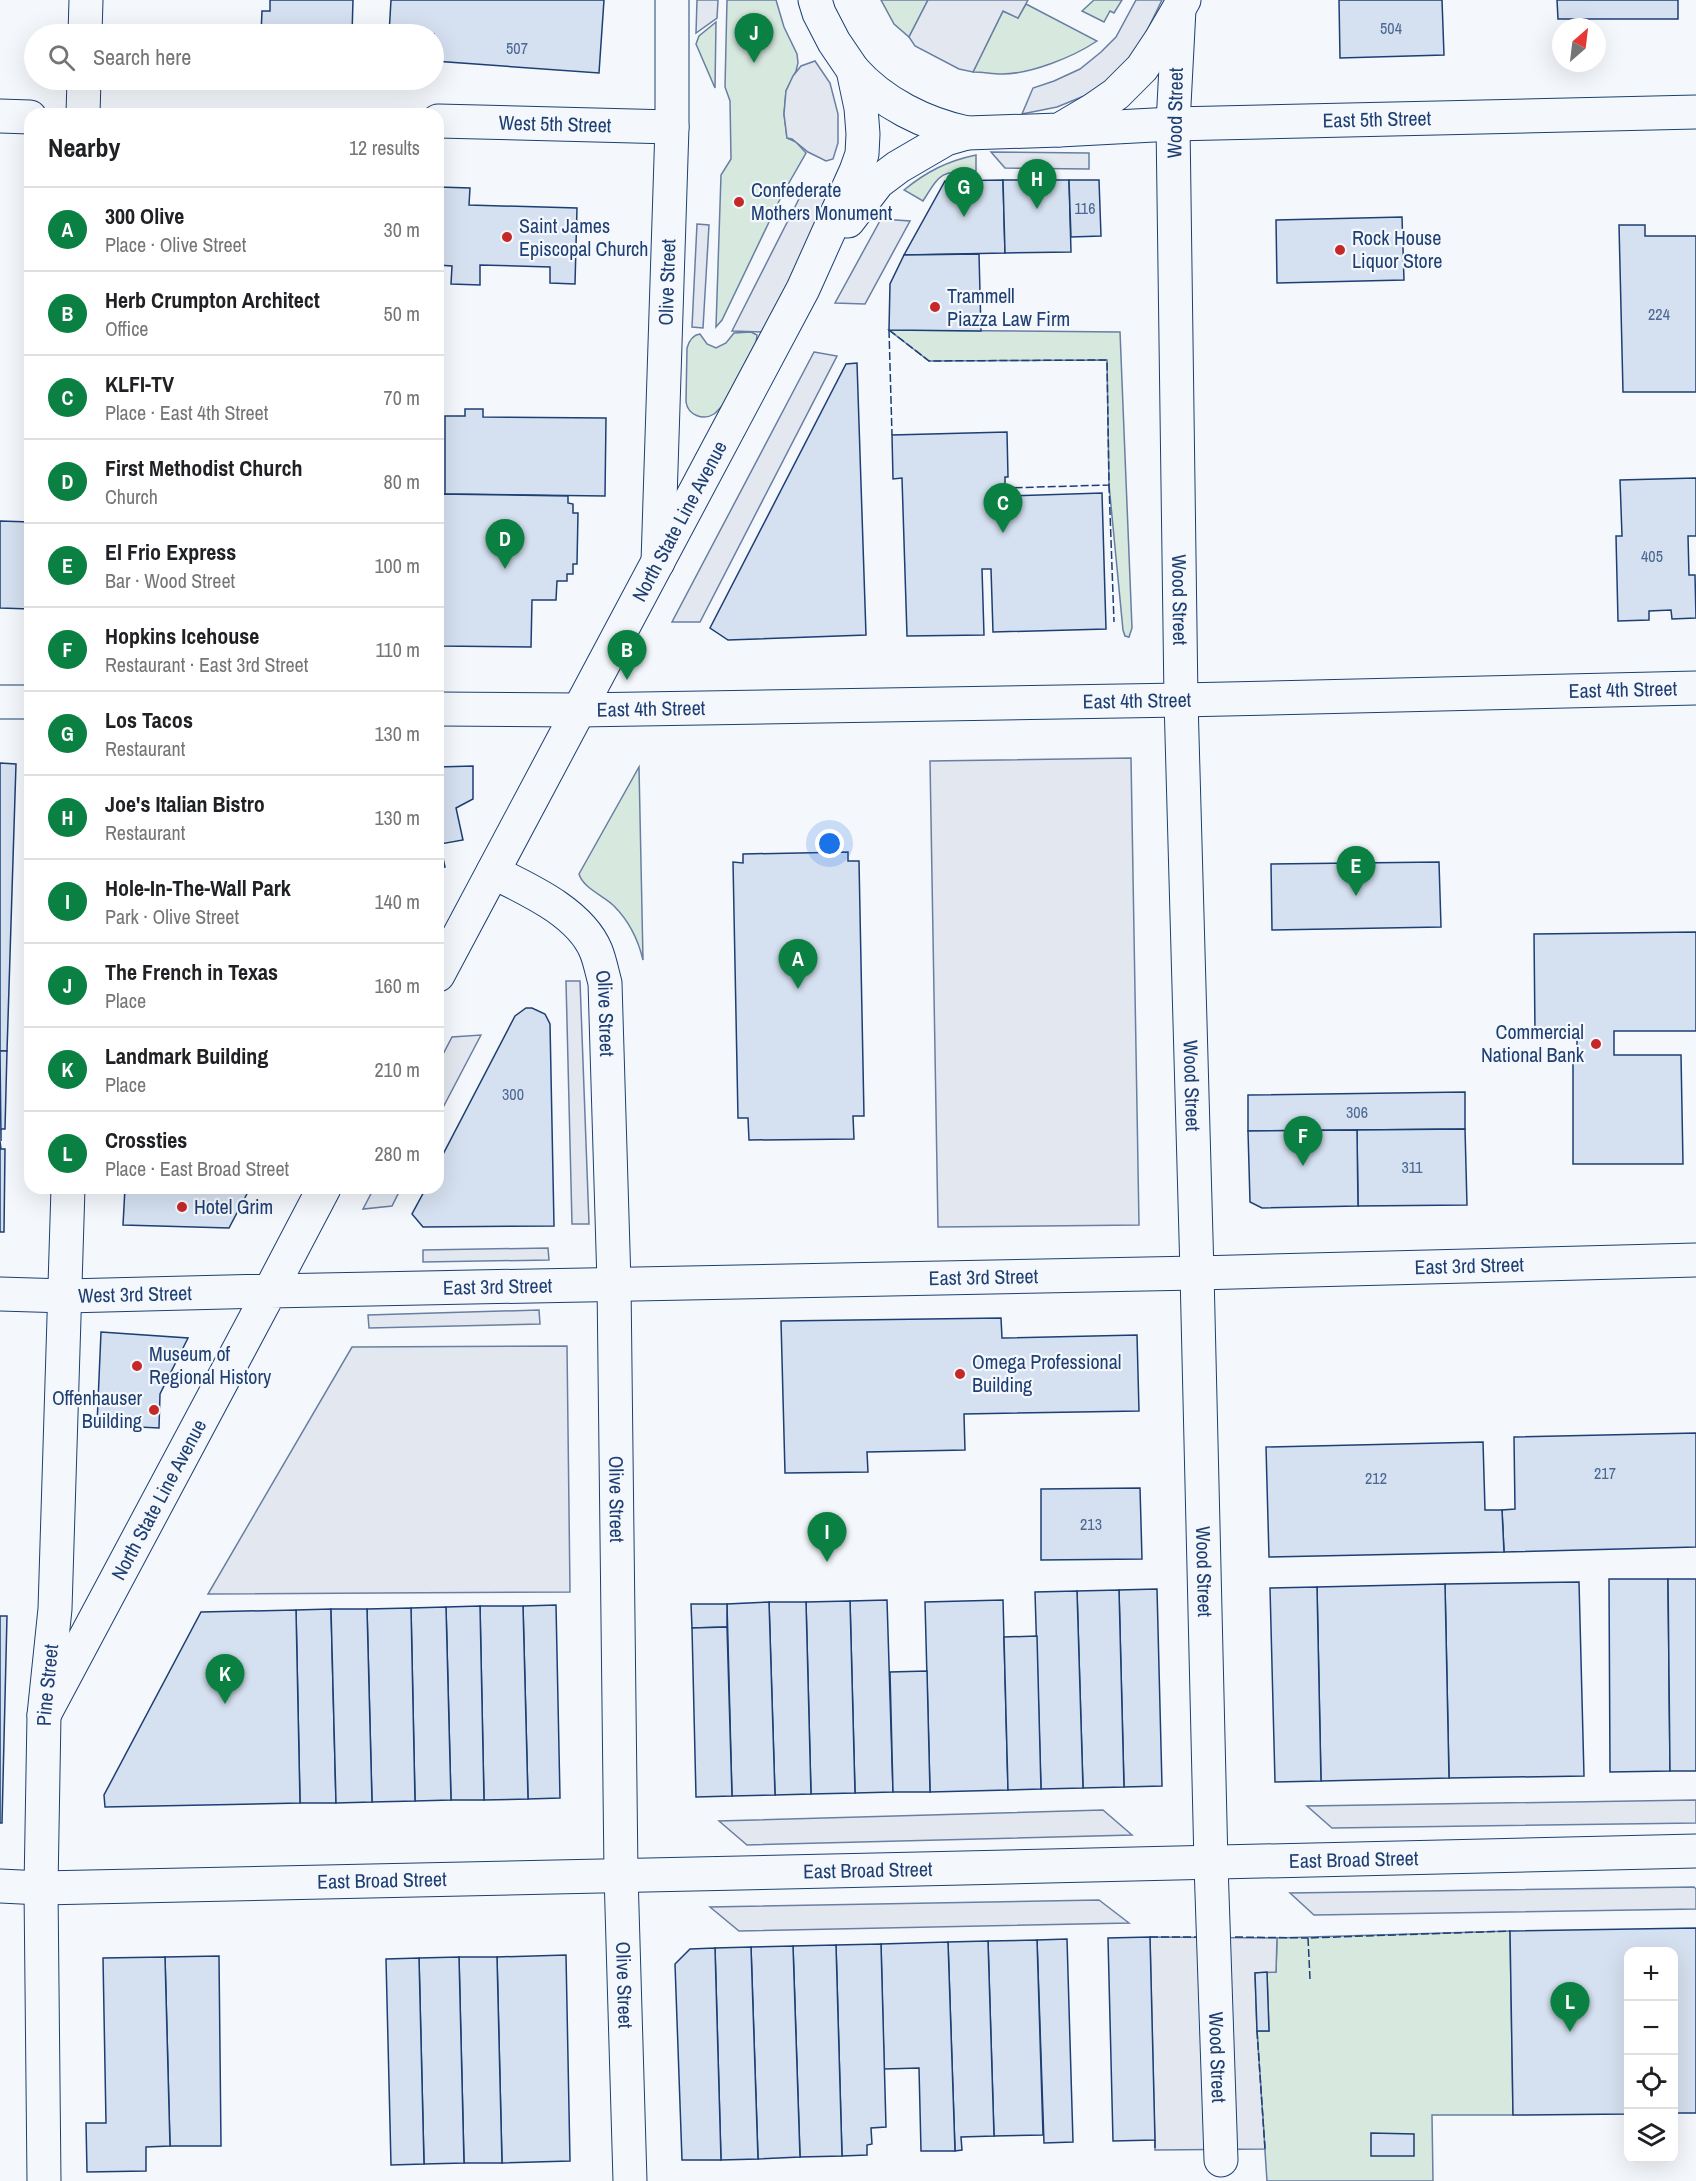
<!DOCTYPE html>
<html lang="en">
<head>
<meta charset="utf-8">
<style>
  body { margin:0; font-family:"Archivo Narrow",sans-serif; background:#f2f2f2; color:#202124 }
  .controls { position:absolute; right:18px; bottom:18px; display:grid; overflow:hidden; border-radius:12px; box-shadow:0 6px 24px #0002 }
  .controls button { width:54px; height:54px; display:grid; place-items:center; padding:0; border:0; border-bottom:2px solid #e0e0e0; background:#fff; color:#202124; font:30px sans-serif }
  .compass { position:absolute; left:1552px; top:18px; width:54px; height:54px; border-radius:50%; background:#fff; box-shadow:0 6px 24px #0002; rotate:28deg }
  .you { position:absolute; left:830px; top:844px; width:21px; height:21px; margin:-15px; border:4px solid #fff; border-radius:50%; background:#1a73e8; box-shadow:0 0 0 9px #1a73e833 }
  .badge { display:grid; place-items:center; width:39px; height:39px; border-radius:50%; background:#0b8043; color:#fff; font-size:20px; font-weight:700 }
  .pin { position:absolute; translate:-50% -50px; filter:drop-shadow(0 2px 3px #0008) }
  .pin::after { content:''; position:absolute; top:32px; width:21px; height:18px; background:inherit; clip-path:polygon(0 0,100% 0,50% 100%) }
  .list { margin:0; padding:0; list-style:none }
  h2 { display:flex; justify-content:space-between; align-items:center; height:78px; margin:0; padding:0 24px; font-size:26px }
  h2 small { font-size:20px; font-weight:400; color:#757577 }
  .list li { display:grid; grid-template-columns:39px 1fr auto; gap:18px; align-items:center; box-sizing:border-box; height:84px; padding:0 24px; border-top:2px solid #e0e0e0 }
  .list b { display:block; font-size:22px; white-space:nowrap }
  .list p { margin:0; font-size:20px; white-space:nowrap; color:#757577 }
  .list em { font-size:20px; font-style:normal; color:#757577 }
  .icon { flex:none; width:33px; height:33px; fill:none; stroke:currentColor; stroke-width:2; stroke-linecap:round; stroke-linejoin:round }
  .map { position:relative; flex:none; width:1696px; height:2181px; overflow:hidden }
  .search { position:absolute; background:#fff; box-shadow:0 6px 24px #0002; left:24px; top:24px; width:420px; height:66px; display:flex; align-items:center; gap:15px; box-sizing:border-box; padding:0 21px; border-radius:33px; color:#757577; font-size:22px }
  .panel { position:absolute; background:#fff; box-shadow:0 6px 24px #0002; left:24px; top:108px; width:420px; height:1086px; border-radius:18px }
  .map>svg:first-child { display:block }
  .green { fill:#d7e8df; stroke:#687fa3; stroke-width:1.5 }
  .parking { fill:#e3e8f0; stroke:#687fa3; stroke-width:1.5 }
  .building { fill:#d5e0f0; stroke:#1d3f73; stroke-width:1.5 }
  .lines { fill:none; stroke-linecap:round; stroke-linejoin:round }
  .minor-casing { stroke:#1d3f73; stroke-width:35 }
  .major-casing { stroke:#1d3f73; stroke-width:35 }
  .minor { stroke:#f4f7fb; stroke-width:33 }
  .major { stroke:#f4f7fb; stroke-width:33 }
  .fence { stroke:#1d3f73; stroke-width:1.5; stroke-dasharray:8 3; stroke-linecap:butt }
  .poi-dot { fill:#c62828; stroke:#f4f7fb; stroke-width:2 }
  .labels { text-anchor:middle; stroke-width:4.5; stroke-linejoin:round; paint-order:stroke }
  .number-label { font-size:16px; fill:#4b6792 }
  .street-label { font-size:20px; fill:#1d3f73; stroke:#f4f7fb }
  .poi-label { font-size:20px; fill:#1d3f73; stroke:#f4f7fb; text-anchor:start }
</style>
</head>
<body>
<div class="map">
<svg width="1696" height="2181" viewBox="0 0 1696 2181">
  <rect width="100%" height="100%" fill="#f4f7fb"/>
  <g class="green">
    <polygon points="727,0 776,0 784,27 797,54 798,63 796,71 786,91 784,114 787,138 796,142 806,153 782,195 722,320 716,327 721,175 731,159 730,101 725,87"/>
    <polygon points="881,0 928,0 909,37 894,24"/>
    <polygon points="1094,0 1122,0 1114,13 1110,11 1104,22 1082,11"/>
    <path d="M1026,4l71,37c-24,16 -66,33 -95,33 -10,0 -19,-2 -29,-2l30,-61 15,7z"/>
    <polygon points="716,22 715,88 696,44 699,36"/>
    <path d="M976,155v16c-36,1 -34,0 -53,30l-19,-11c22,-18 43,-29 72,-35z"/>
    <polygon points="889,330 1120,332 1132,628 1129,637 1125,636 1123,630 1109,485 1107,360 929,361"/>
    <path d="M751,332l6,3 -1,8 -34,63c-3,3 -5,6 -8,8 -11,7 -26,1 -28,-12l1,-54c2,-7 5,-13 13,-14l7,10 9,4 10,-5 8,-10z"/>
    <path d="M639,767l4,193c-5,-21 -14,-39 -29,-54 -10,-10 -31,-18 -35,-32z"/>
    <polygon points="1510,1931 1513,2115 1432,2115 1433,2181 1267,2181 1257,2031 1269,2031 1267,1972 1276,1972 1277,1938"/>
  </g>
  <g class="parking">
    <polygon points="697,0 718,0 717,18 696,33"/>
    <polygon points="928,0 1028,0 1018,18 1003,11 973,72 959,69 915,46 909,37"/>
    <polygon points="1136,0 1162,0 1138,49 1107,83 1084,96 1057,107 1022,114 1033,88 1054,81 1080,69 1101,52 1116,37"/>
    <polygon points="815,61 830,83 838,114 838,143 833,159 826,161 808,152 792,139 787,138 784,114 786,91 793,76 801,66"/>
    <polygon points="991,152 1089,153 1089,169 1005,168"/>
    <polygon points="803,191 834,192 763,332 732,331"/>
    <polygon points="881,219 910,221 865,304 835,303"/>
    <polygon points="697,224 709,225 703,328 692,327"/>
    <polygon points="814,352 837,356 700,622 672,622"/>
    <polygon points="1131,758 1139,1225 938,1227 930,761"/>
    <polygon points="566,981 580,981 589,1224 572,1224"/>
    <polygon points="481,1035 438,1117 438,1064 452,1037"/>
    <polygon points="374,1188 401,1188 392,1206 363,1209"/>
    <polygon points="548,1248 549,1260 423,1262 423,1250"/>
    <polygon points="539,1310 540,1324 369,1328 368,1315"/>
    <polygon points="567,1346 570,1592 208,1594 352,1347"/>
    <polygon points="1696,1800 1696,1823 1332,1828 1307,1806"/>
    <polygon points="1103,1810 1132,1835 747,1845 719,1821"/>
    <polygon points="1694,1887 1696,1889 1696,1909 1314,1915 1290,1893"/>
    <polygon points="1099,1900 1129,1923 739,1931 710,1907"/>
    <polygon points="1150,1937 1277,1938 1276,1972 1255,1973 1257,2031 1265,2149 1155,2150"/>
  </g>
  <g class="building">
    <polygon points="270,0 353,0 352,34 261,34 262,11 270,11"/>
    <polygon points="391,0 604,0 599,73 434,61 434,34 389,34"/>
    <polygon points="1339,0 1442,0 1444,55 1340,58"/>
    <polygon points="1557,0 1678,0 1678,19 1558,19"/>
    <polygon points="1003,180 1005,253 904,255 945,181"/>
    <polygon points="1003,180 1069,180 1071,252 1005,253"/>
    <polygon points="1069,180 1099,180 1101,236 1071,237"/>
    <polygon points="438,187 470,188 469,205 577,208 575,284 550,283 550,267 480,265 480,285 451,284 452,266 438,265"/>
    <polygon points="1402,217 1404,280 1277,283 1276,220"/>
    <polygon points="1619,225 1645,225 1645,236 1696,236 1696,392 1623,392"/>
    <polygon points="979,254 981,331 889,330 890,284 904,255"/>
    <polygon points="857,363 866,635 728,640 710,628 846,364"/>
    <polygon points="465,409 483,409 483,417 606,418 605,496 445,494 445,416 465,416"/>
    <polygon points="1007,432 1008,477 1005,477 1005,496 1102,493 1106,629 993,632 991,569 982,569 984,635 907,636 902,478 893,479 892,435"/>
    <polygon points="1696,478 1696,536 1688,536 1689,575 1695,575 1696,618 1672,619 1671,610 1649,611 1649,620 1618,621 1616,536 1622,536 1620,480"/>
    <polygon points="438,494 568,496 568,503 573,504 573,513 578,513 577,564 573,564 573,574 567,574 567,581 557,581 556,600 532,600 531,647 438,646"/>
    <polygon points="0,521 30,522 30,609 0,608"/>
    <polygon points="0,763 16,764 7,1051 0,1051"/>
    <polygon points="473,766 473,799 456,808 463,840 440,844 445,867 438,869 438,767"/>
    <polygon points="848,852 848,861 859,861 864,1116 853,1116 854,1139 749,1140 748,1118 738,1118 733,862 743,863 743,854"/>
    <polygon points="1439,862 1441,927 1272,930 1271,864"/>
    <polygon points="1696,932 1696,1031 1614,1031 1614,1055 1681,1055 1683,1164 1573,1164 1573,1056 1577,1056 1577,1033 1535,1033 1534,934"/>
    <polygon points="526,1008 532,1008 545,1014 550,1024 554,1226 423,1227 412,1214 426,1188 438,1188 438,1164 515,1016"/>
    <polygon points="0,1051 7,1051 5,1129 1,1129 1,1141"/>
    <polygon points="1465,1092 1465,1129 1248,1131 1248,1095"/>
    <polygon points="1465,1129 1467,1205 1358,1206 1357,1130"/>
    <polygon points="1357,1130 1358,1206 1262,1208 1250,1202 1248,1131"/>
    <polygon points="0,1141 1,1149 5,1149 4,1232 0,1232"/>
    <polygon points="125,1188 250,1188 229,1228 123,1225"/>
    <polygon points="1001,1318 1002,1338 1137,1335 1139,1411 964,1414 965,1450 867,1452 868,1472 785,1473 781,1321"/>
    <polygon points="101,1332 188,1338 160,1394 159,1428 97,1425"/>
    <polygon points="1696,1433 1696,1547 1504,1552 1502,1510 1515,1509 1514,1437"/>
    <polygon points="1483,1442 1485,1510 1502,1510 1504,1552 1269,1557 1266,1447"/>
    <polygon points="1140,1488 1142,1559 1041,1560 1041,1489"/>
    <polygon points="1609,1579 1668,1579 1670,1771 1610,1772"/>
    <polygon points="1668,1579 1696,1579 1696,1771 1670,1771"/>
    <polygon points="1579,1582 1584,1776 1449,1778 1445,1584"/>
    <polygon points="1445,1584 1449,1778 1321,1781 1317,1587"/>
    <polygon points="1317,1587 1321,1781 1275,1782 1270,1588"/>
    <polygon points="1157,1589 1162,1786 1124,1787 1119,1590"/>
    <polygon points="1119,1590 1124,1787 1083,1788 1077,1591"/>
    <polygon points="1077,1591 1083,1788 1041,1789 1035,1592"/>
    <polygon points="887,1600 893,1792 855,1793 850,1601"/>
    <polygon points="1003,1600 1008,1790 930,1792 925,1602"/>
    <polygon points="850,1601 855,1793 811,1794 806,1602"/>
    <polygon points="769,1602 806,1602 811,1794 775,1795"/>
    <polygon points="769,1602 775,1795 732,1796 727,1604"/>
    <polygon points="691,1604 727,1604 727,1627 692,1628"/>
    <polygon points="556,1605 560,1798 528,1799 523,1606"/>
    <polygon points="480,1606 523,1606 528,1799 484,1800"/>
    <polygon points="480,1606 484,1800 451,1800 446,1607"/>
    <polygon points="446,1607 451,1800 415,1801 411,1608"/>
    <polygon points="411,1608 415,1801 372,1802 367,1609"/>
    <polygon points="331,1609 336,1803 300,1803 296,1610"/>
    <polygon points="331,1609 367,1609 372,1802 336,1803"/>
    <polygon points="296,1610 300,1803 105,1807 104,1795 201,1612"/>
    <polygon points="0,1616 7,1616 2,1823 0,1823"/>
    <polygon points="727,1627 732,1796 696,1797 692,1628"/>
    <polygon points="1037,1636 1041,1789 1008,1790 1004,1637"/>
    <polygon points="927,1671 930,1792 893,1792 890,1672"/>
    <polygon points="1696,1928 1696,2113 1674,2113 1674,1952 1628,1952 1628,2114 1513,2115 1510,1931"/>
    <polygon points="1150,1937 1155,2140 1113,2141 1108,1938"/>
    <polygon points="1067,1939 1073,2142 1044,2143 1037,1940"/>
    <polygon points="1037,1940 1043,2135 994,2136 988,1941"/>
    <polygon points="988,1941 994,2136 961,2137 962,2150 955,2151 948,1942"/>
    <polygon points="948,1942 955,2151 921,2151 919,2068 884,2069 881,1944"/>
    <polygon points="881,1944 886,2127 871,2128 872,2144 867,2145 867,2155 842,2156 836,1945"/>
    <polygon points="836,1945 842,2156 800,2157 793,1946"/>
    <polygon points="793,1946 800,2157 758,2159 751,1947"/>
    <polygon points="751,1947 758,2159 721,2160 715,1948"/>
    <polygon points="715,1948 721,2160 682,2160 675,1964 690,1949"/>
    <polygon points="566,1955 570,2161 502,2163 497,1957"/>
    <polygon points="219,1956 221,2146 170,2146 165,1957"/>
    <polygon points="165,1957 170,2146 146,2147 146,2171 87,2172 86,2123 106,2123 103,1958"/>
    <polygon points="459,1957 497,1957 502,2163 464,2163"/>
    <polygon points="459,1957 464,2163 424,2164 419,1958"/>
    <polygon points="419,1958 424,2164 391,2165 386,1959"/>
    <polygon points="1267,1972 1269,2031 1257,2031 1255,1973"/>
    <polygon points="1371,2133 1414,2134 1414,2156 1371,2156"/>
  </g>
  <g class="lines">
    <defs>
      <g id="minor">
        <path id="s1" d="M1179,9l-6,115 8,576 16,573 14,591 10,296"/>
        <polyline points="85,34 86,0"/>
        <polyline points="83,114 84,80"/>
        <polyline points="0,116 30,117"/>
        <path id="s2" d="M438,121l234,6"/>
        <path id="s3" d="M1059,130l114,-6 523,-12"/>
        <path id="s4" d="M658,562l14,-435v-127"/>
        <path id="s5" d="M579,710l602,-10 515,-12"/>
        <path id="s6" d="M493,872c34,17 87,40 103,79 4,10 6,21 9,32l9,300 7,591 9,307"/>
        <path id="s7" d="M44,1715l226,-424 927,-18 499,-13"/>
        <path id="s8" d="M0,1886l41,2c552,-13 1103,-22 1655,-37"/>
        <path id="s9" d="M44,2181l-3,-293 3,-173 11,-106 13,-421"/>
      </g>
      <g id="major">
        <path d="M853,70c29,33 72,54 114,63"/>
        <polyline points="848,221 878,182 898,167 946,139 967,133 1059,130 1093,110 1116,94 1142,68 1160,41 1184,0"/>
        <polyline points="0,702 30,702"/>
        <polyline points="438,709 579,710"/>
        <path id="s10" d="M438,975l365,-686 53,-118 6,-17 1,-20 -2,-26 -8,-38 -19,-28 -15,-29 -4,-13"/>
        <path id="s11" d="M0,1294l66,2 204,-5 54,-103"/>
      </g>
    </defs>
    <use href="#minor" class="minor-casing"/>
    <use href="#major" class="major-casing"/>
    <use href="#minor" class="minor"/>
    <use href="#major" class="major"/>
    <g class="fence">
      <polyline points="889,330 929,361 1107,360 1109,485 1005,488"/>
      <polyline points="889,330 892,435"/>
      <polyline points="1109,485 1114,622"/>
      <polyline points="1150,1937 1196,1937"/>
      <polyline points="1235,1937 1308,1938"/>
      <polyline points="1310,1979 1308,1938 1510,1931"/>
      <polyline points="1257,2031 1265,2149"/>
      <polyline points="1155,2140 1155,2150"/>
    </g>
  </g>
  <g class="poi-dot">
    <circle cx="739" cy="202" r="6"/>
    <circle cx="507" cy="237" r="6"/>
    <circle cx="1340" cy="250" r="6"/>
    <circle cx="935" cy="307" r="6"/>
    <circle cx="1596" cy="1044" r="6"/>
    <circle cx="182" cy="1207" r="6"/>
    <circle cx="137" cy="1366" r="6"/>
    <circle cx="960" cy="1374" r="6"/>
    <circle cx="154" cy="1410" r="6"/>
  </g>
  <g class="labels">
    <g class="number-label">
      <text x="1391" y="34">504</text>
      <text x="517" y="54">507</text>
      <text x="1085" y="214">116</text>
      <text x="1659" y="320">224</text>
      <text x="1652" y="562">405</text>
      <text x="513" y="1100">300</text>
      <text x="1357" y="1118">306</text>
      <text x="1412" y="1173">311</text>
      <text x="1605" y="1479">217</text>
      <text x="1376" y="1484">212</text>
      <text x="1091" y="1530">213</text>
    </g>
    <g class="street-label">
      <text transform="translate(1175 113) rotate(-89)" y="7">Wood Street</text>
      <text dy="7" stroke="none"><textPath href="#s3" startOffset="318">East 5th Street</textPath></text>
      <text dy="7" stroke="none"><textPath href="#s2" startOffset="117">West 5th Street</textPath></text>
      <text dy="7" stroke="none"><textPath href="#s4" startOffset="280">Olive Street</textPath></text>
      <text dy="7" stroke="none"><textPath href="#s10" startOffset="514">North State Line Avenue</textPath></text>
      <text dy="7" stroke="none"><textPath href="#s1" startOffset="591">Wood Street</textPath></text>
      <text dy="7" stroke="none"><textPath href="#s5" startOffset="1044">East 4th Street</textPath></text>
      <text dy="7" stroke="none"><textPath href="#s5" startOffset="558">East 4th Street</textPath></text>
      <text dy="7" stroke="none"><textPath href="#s5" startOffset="72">East 4th Street</textPath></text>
      <text dy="7" stroke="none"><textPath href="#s6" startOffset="196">Olive Street</textPath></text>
      <text dy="7" stroke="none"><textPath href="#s1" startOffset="1077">Wood Street</textPath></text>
      <text dy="7" stroke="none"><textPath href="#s7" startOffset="1680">East 3rd Street</textPath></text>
      <text dy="7" stroke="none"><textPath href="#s7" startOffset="1194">East 3rd Street</textPath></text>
      <text dy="7" stroke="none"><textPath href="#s7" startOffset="708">East 3rd Street</textPath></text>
      <text dy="7" stroke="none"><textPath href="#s11" startOffset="135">West 3rd Street</textPath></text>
      <text dy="7" stroke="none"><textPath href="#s7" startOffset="244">North State Line Avenue</textPath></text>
      <text dy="7" stroke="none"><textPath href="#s6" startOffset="682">Olive Street</textPath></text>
      <text dy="7" stroke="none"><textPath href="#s1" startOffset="1563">Wood Street</textPath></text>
      <text dy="7" stroke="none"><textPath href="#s9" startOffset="496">Pine Street</textPath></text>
      <text dy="7" stroke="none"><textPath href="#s8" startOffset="1354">East Broad Street</textPath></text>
      <text dy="7" stroke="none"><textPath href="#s8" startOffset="868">East Broad Street</textPath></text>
      <text dy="7" stroke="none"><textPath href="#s8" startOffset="382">East Broad Street</textPath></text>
      <text dy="7" stroke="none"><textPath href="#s6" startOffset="1168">Olive Street</textPath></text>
      <text dy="7" stroke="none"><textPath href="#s1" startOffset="2049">Wood Street</textPath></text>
    </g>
    <g class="poi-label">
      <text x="751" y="197">Confederate<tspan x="751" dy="23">Mothers Monument</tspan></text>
      <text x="519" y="233">Saint James<tspan x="519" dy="23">Episcopal Church</tspan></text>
      <text x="1352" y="245">Rock House<tspan x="1352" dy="23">Liquor Store</tspan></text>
      <text x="947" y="303">Trammell<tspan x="947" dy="23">Piazza Law Firm</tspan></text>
      <text x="1584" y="1039" text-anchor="end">Commercial<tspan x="1584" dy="23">National Bank</tspan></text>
      <text x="194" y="1214">Hotel Grim</text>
      <text x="149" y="1361">Museum of<tspan x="149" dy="23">Regional History</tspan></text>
      <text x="972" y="1369">Omega Professional<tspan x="972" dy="23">Building</tspan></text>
      <text x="142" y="1405" text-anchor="end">Offenhauser<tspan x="142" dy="23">Building</tspan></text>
    </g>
  </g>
</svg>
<div class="controls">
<button>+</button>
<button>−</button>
<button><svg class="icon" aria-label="locate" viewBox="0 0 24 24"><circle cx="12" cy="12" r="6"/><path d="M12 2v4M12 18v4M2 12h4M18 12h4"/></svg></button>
<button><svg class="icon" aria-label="layers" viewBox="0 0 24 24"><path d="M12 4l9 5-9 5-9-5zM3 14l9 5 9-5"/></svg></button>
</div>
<svg class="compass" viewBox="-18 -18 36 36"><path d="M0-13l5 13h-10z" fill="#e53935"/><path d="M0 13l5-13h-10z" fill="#757577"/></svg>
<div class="you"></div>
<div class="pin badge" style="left:798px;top:989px">A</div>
<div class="pin badge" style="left:627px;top:680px">B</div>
<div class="pin badge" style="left:1003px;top:533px">C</div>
<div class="pin badge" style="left:505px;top:569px">D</div>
<div class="pin badge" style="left:1356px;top:896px">E</div>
<div class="pin badge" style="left:1303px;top:1166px">F</div>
<div class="pin badge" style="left:964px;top:217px">G</div>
<div class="pin badge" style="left:1037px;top:209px">H</div>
<div class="pin badge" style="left:827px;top:1562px">I</div>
<div class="pin badge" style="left:754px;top:63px">J</div>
<div class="pin badge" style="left:225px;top:1704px">K</div>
<div class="pin badge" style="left:1570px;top:2032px">L</div>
<div class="search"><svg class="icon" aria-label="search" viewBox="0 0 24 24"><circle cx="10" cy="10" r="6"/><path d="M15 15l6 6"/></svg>Search here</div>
<section class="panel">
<h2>Nearby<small>12 results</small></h2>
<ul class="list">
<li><span class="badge">A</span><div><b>300 Olive</b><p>Place · Olive Street</p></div><em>30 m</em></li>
<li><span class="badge">B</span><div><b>Herb Crumpton Architect</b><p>Office</p></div><em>50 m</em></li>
<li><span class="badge">C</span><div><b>KLFI-TV</b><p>Place · East 4th Street</p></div><em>70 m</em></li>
<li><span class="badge">D</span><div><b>First Methodist Church</b><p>Church</p></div><em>80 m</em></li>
<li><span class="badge">E</span><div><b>El Frio Express</b><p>Bar · Wood Street</p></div><em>100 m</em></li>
<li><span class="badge">F</span><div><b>Hopkins Icehouse</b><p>Restaurant · East 3rd Street</p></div><em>110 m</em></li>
<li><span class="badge">G</span><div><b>Los Tacos</b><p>Restaurant</p></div><em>130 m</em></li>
<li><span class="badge">H</span><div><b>Joe's Italian Bistro</b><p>Restaurant</p></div><em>130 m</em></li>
<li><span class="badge">I</span><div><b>Hole-In-The-Wall Park</b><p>Park · Olive Street</p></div><em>140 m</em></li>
<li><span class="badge">J</span><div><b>The French in Texas</b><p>Place</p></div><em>160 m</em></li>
<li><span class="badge">K</span><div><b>Landmark Building</b><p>Place</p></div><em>210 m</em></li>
<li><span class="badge">L</span><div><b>Crossties</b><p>Place · East Broad Street</p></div><em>280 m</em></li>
</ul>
</section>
</div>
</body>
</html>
